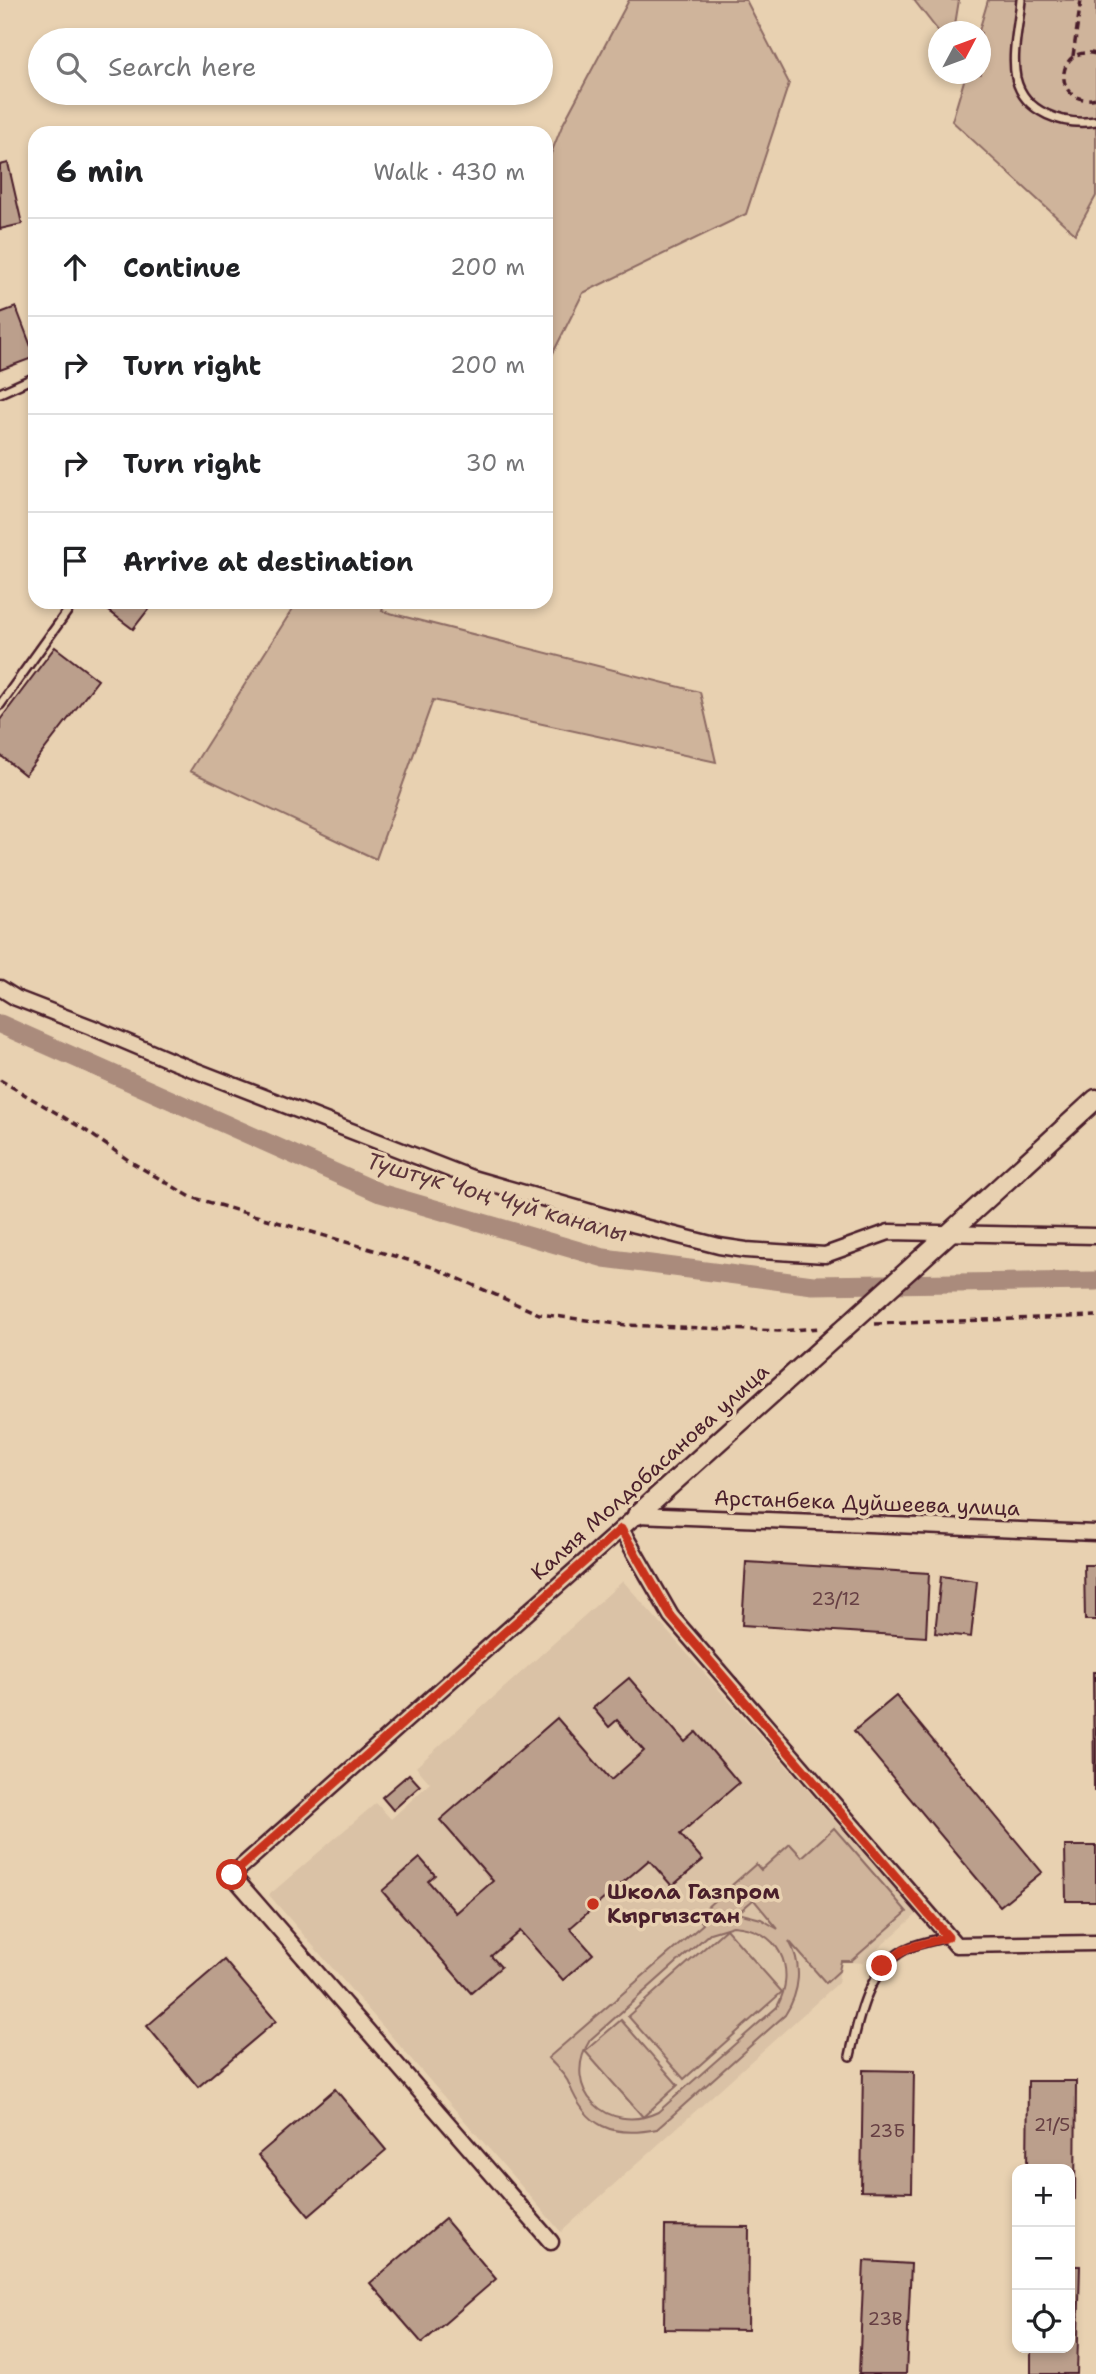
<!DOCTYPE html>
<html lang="en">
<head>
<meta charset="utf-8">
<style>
  body { margin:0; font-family:"Shantell Sans",sans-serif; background:#f2f2f2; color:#202124 }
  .controls { position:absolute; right:21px; bottom:21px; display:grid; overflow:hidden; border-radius:14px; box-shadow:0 4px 10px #0003 }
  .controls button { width:63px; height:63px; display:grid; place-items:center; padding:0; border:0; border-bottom:2px solid #e0e0e0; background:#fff; color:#202124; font:35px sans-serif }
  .compass { position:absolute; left:928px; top:21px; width:63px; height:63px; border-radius:50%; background:#fff; box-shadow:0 4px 10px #0003; rotate:49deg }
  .stop { position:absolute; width:21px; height:21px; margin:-16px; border:5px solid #c8321e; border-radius:50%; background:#fff }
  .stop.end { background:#c8321e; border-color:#fff; box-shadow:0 2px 7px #0008 }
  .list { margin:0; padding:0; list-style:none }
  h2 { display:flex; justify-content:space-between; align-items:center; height:91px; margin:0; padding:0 28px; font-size:30px }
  h2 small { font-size:23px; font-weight:400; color:#757577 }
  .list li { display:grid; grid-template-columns:46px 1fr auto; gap:21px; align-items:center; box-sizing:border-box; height:98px; padding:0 28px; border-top:2px solid #e0e0e0 }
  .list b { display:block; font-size:26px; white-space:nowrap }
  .list em { font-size:23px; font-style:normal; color:#757577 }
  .icon { flex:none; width:38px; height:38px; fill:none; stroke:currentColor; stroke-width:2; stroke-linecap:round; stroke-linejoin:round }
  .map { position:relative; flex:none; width:1096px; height:2374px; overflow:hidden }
  .search { position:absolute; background:#fff; box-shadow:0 4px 10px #0003; left:28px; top:28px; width:525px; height:77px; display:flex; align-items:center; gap:18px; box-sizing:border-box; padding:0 24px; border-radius:38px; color:#757577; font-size:26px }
  .panel { position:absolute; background:#fff; box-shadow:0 4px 10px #0003; left:28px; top:126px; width:525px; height:483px; border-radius:21px }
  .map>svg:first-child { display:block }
  .built { fill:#dac2a6 }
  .green { fill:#cfb49b; stroke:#8c6a63; stroke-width:2; fill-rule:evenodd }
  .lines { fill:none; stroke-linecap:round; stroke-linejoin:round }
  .canal { stroke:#aa8b7c; stroke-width:19 }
  .building { fill:#bb9f8c; stroke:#4a1f2b; stroke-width:2 }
  .service-casing { stroke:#4a1f2b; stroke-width:12 }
  .minor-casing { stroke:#4a1f2b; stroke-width:19 }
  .tertiary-casing { stroke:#4a1f2b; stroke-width:23 }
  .path { stroke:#4a1f2b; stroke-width:3.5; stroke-dasharray:7 5; stroke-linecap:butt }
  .service { stroke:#e8d1b1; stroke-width:7 }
  .minor { stroke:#e8d1b1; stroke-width:14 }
  .tertiary { stroke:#e8d1b1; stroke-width:18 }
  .route { stroke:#c8321e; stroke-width:9 }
  .poi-dot { fill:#c8321e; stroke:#e8d1b1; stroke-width:2.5 }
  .labels { text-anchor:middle; stroke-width:7; stroke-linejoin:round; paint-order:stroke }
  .number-label { font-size:18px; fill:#663f43 }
  .street-label { font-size:21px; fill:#4a1f2b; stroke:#e8d1b1 }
  .poi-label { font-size:21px; font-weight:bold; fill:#4a1f2b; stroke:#e8d1b1; text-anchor:start }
  .water-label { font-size:23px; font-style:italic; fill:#5d353b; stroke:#e8d1b1 }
</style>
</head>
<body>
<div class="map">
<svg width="1096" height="2374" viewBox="0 0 1096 2374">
  <rect width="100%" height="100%" fill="#e8d1b1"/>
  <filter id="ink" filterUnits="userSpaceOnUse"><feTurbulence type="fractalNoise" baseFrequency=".0143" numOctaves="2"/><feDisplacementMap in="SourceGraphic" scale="14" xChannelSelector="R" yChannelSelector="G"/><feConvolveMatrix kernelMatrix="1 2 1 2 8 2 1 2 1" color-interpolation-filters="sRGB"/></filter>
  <g filter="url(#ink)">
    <polygon class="built" points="623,1581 917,1914 862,1963 841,1961 838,1983 561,2232 269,1895 376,1803 391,1819 430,1783 416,1767"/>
    <g class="green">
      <polygon points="629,0 746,0 789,83 746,214 583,293 546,367 546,166 562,126"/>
      <polygon points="914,0 959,0 954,31 939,32"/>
      <polygon points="988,0 1096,0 1096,196 1075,234 952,121 966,74 981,74 981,32 979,31"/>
      <polygon points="297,602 385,602 382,611 700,692 716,762 433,700 376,859 190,771"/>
      <path d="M834,1828l73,84 -56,49h-10l-2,10 -13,12 -37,-42c14,24 11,51 -4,74l-128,114c-45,9 -71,-2 -88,-45 -3,-9 -14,-18 -21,-26l155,-134 -2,-3 10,-9 -4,-5 49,-43 5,6 29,-26 12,13zM753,1900h1l24,29 -17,-10 -23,-6zM733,1926c46,3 65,42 44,81l-119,105c-50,24 -99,-23 -68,-72l120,-107z"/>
      <polygon points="726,1929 782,1992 684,2079 628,2016"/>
      <polygon points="621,2020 678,2085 643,2117 585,2051"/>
    </g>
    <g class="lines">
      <polyline class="canal" points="0,1024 380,1193 604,1258 813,1285 1096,1281"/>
    </g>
    <g class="building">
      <polygon points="8,163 22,224 0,229 0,165"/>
      <polygon points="16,307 35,357 0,370 0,313"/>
      <polygon points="97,602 154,602 133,629"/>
      <polygon points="55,647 98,680 25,775 0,755 0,720"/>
      <polygon points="746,1562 929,1573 926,1637 742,1625"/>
      <polygon points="1084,1565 1096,1565 1096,1620 1085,1620"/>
      <polygon points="941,1576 977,1581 971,1637 935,1633"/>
      <polygon points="1093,1672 1096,1672 1096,1791 1094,1791"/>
      <polygon points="629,1678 685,1742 696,1732 739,1783 680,1834 703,1860 672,1886 649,1860 570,1928 593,1954 563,1980 520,1931 491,1956 501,1967 471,1993 382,1891 420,1858 435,1875 428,1881 456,1913 493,1881 440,1820 557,1718 611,1780 644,1751 617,1720 609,1727 593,1708"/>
      <polygon points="896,1696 1042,1872 1000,1906 854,1731"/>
      <polygon points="409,1774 420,1786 393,1810 382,1797"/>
      <polygon points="1065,1846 1096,1846 1096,1901 1066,1901"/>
      <polygon points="224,1960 276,2021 198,2087 147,2026"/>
      <polygon points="863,2070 914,2071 912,2192 861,2191"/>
      <polygon points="1028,2081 1076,2081 1075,2199 1070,2199 1070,2169 1027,2169"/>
      <polygon points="335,2089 386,2150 309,2216 258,2155"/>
      <polygon points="445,2219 496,2279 422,2343 370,2283"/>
      <polygon points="665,2226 749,2227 748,2330 664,2329"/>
      <polygon points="864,2261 911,2264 906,2374 859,2374"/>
      <polygon points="1070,2266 1080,2266 1077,2374 1031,2374 1031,2348 1070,2348"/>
    </g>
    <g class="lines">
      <defs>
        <g id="service">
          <path d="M1021,0c-2,24 -10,53 -5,78 8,35 48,48 80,43"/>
          <polyline points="0,393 31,379 35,380"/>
          <polyline points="0,705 74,602"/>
          <path d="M850,2056c9,-40 17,-86 56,-107 12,-6 29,-9 42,-12"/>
        </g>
        <g id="minor">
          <polyline points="0,988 16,998 91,1027 174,1062 472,1178 636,1225 719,1246 746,1250 825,1255 889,1232 1096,1236"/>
          <polyline points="621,1529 671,1616 956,1945 1096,1943"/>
          <polyline points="551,2242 232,1875 637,1515 1096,1533"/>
        </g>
        <polyline id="tertiary" points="637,1515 910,1269 1096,1099"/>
      </defs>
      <use href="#service" class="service-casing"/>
      <use href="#minor" class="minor-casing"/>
      <use href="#tertiary" class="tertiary-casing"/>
      <g class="path">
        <path d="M1096,54c-43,-11 -43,55 0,44"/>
        <polyline points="1073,56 1081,0"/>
        <polyline points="0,1080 82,1128 131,1162 191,1197 432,1267 539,1314 626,1325 779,1331 819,1328"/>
        <polyline points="875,1324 1096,1316"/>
      </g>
      <use href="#service" class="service"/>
      <use href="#minor" class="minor"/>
      <use href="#tertiary" class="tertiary"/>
    </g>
  </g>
  <g class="lines" filter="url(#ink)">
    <polyline class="route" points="232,1875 621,1529 671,1616 948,1937 907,1948 882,1966"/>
  </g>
  <circle class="poi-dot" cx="593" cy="1904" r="7"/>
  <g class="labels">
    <g class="number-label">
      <text x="836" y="1605">23/12</text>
      <text x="1052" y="2131">21/5</text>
      <text x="887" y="2137">23Б</text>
      <text x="885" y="2325">23В</text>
    </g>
    <g class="street-label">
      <text transform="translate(650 1472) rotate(-42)" y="7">Калыя Молдобасанова улица</text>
      <text transform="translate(867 1503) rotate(2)" y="7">Арстанбека Дуйшеева улица</text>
    </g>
    <g class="poi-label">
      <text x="607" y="1899">Школа Газпром<tspan x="607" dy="24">Кыргызстан</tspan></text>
    </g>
    <g class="water-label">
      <text transform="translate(497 1197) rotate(16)" y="8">Түштүк Чоң Чүй каналы</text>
    </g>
  </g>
</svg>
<div class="controls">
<button>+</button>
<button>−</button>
<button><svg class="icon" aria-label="locate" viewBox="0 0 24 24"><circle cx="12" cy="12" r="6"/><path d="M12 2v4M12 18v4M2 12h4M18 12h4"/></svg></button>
</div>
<svg class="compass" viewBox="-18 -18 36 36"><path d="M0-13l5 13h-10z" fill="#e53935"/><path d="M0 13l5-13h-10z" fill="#757577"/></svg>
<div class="stop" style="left:232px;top:1875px"></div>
<div class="stop end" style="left:882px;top:1966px"></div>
<div class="search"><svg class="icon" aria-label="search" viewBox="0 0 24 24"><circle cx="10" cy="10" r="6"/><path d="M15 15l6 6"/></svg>Search here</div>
<section class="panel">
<h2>6 min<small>Walk · 430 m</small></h2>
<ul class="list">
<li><svg class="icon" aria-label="ahead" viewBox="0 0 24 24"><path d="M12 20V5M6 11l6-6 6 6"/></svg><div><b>Continue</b></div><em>200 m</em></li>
<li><svg class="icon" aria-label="right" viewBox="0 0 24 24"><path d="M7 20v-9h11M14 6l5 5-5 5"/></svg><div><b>Turn right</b></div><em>200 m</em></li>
<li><svg class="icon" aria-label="right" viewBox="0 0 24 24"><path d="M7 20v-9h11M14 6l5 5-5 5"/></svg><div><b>Turn right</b></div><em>30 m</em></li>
<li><svg class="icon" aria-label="arrive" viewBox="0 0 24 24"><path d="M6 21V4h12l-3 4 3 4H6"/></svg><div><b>Arrive at destination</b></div></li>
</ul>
</section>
</div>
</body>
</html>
